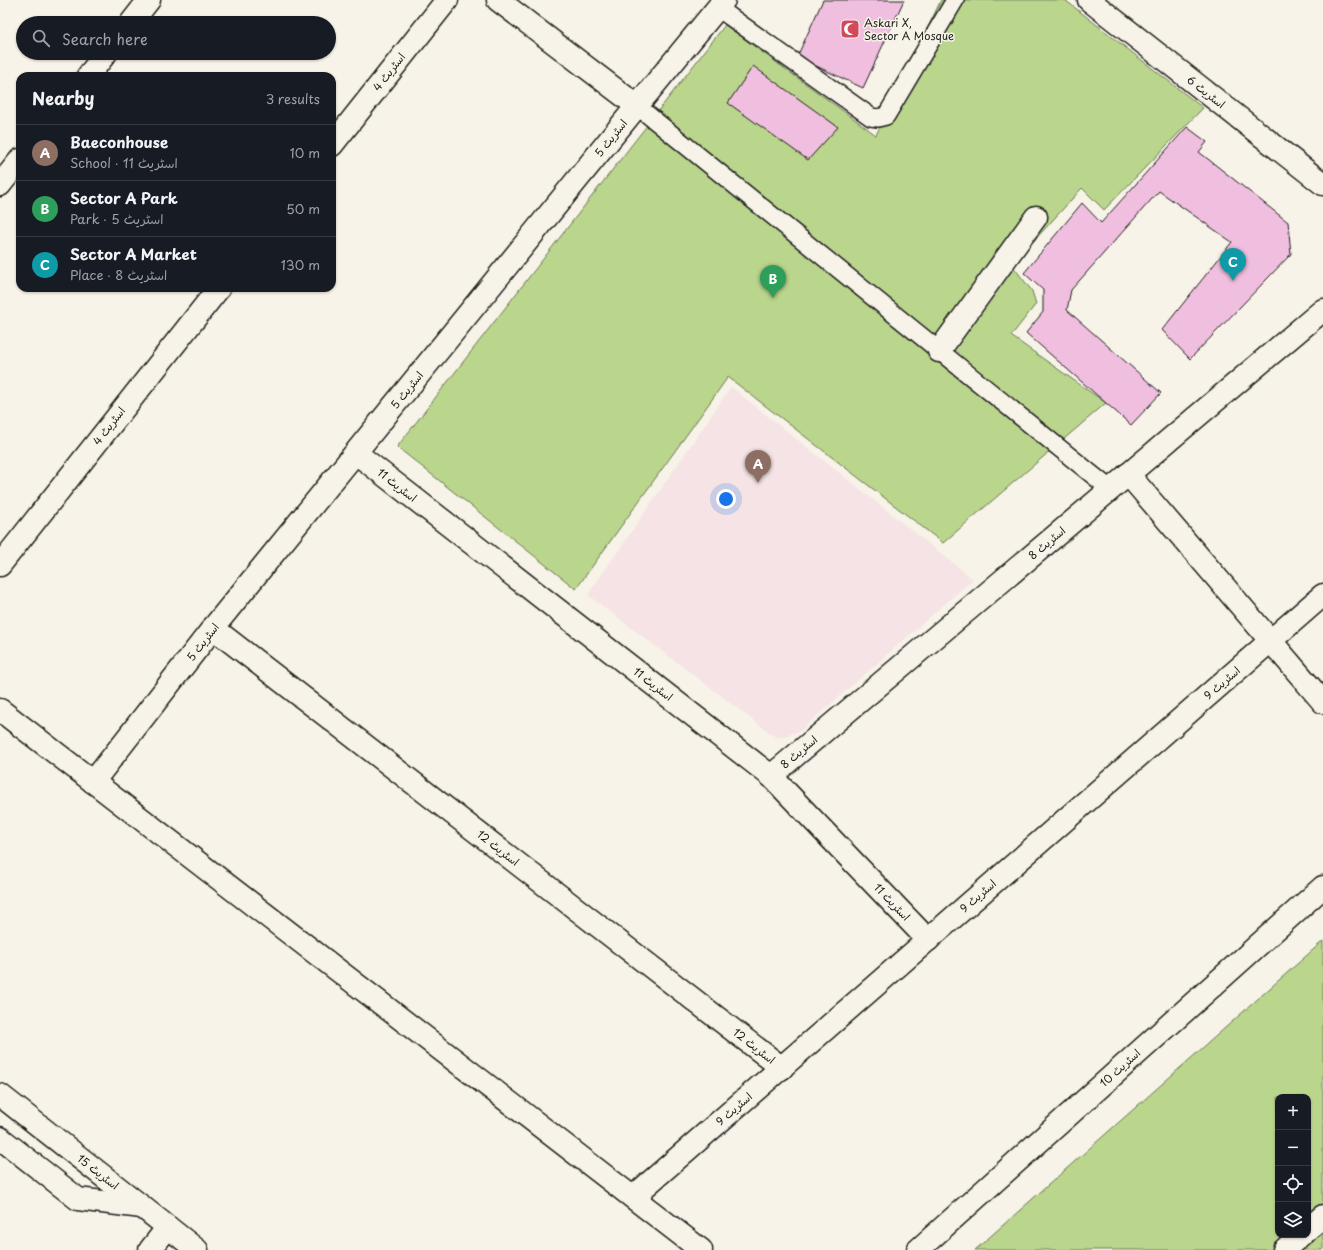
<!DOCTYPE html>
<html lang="en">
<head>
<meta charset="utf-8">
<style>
  body { margin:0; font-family:"Playpen Sans","Playpen Sans Arabic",sans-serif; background:#20242c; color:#f1f3f6 }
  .controls { position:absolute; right:12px; bottom:12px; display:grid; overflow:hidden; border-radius:8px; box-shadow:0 1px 3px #0004 }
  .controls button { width:36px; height:36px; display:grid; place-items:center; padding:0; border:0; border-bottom:1px solid #363941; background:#171b24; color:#f1f3f6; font:20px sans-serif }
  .you { position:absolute; left:726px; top:499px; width:14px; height:14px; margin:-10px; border:3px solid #fff; border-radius:50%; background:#1a73e8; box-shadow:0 0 0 6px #1a73e833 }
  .badge { display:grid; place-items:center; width:26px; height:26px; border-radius:50%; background:#b45309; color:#fff; font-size:13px; font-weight:700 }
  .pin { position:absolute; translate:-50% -33px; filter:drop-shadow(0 1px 2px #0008) }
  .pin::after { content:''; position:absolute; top:21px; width:14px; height:12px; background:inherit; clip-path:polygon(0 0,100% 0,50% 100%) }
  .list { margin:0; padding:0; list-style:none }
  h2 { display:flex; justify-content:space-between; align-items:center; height:52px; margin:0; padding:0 16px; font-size:17px }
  h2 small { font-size:13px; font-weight:400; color:#9ea1a6 }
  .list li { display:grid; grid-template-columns:26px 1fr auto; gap:12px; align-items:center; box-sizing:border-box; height:56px; padding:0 16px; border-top:1px solid #363941 }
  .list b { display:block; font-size:15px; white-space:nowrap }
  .list p { margin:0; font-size:13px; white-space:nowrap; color:#9ea1a6 }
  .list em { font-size:13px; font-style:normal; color:#9ea1a6 }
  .icon { flex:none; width:22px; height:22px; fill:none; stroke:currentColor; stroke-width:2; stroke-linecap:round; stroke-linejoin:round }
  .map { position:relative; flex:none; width:1323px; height:1250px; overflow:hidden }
  .search { position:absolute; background:#171b24; box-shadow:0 1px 3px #0004; left:16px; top:16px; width:320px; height:44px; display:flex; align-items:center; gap:10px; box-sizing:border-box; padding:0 14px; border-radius:22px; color:#9ea1a6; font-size:15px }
  .panel { position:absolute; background:#171b24; box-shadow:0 1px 3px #0004; left:16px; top:72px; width:320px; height:220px; border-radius:12px }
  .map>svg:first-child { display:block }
  .built { fill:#f5e3e5 }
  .green { fill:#bad58c; stroke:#6b7854; fill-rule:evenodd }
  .building { fill:#f0bfdf; stroke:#1c1c1c }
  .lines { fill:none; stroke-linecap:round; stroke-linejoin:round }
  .lane-casing { stroke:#1c1c1c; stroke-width:20 }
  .street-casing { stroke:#1c1c1c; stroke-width:25 }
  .lane { stroke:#f7f3e8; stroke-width:17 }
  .street { stroke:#f7f3e8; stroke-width:22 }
  .labels { text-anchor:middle; stroke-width:3; stroke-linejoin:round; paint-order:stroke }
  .poi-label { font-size:11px; fill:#1c1c1c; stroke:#f7f3e8; text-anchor:start }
  .street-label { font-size:11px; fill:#1c1c1c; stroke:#f7f3e8 }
</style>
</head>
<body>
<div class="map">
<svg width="1323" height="1250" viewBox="0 0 1323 1250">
  <rect width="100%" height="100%" fill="#f7f3e8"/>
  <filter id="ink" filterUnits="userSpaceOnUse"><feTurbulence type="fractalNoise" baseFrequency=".025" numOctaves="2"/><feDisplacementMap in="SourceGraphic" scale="8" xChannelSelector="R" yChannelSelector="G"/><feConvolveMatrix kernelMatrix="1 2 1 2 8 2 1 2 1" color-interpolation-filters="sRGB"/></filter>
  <g filter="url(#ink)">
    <polygon class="built" points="731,387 973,579 800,731 777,738 588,595"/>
    <g class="green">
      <polygon points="941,0 1065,0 1203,108 1104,210 1082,188 1012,265 1032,291 1036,304 1011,336 1106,403 943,543 728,377 576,589 397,447 725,25 876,135"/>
      <path d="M1323,941v309h-348zM1278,1097h30v138h-30z"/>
    </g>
    <g class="building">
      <polygon points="823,0 904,0 863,88 797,57"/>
      <polygon points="753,66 838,127 808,160 728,103"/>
      <polygon points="1187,127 1207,142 1199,152 1288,222 1291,254 1190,359 1162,330 1232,242 1159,191 1071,290 1067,310 1161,393 1131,425 1026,333 1043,312 1043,290 1024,273 1082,203 1101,223"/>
    </g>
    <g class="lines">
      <defs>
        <g id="lane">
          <polyline points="718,8 871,117 878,118 886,116 955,0"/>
          <polyline points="637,106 1110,489"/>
        </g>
        <g id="street">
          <polyline points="498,0 637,106"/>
          <polyline points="1089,0 1323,184"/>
          <polyline points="131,23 149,0"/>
          <polyline points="88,76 106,53"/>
          <polyline points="332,145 447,0"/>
          <polyline points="0,185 20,160"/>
          <polyline points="939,351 1036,217"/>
          <polyline points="356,453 771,776 928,940"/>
          <polyline points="1128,474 1323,702"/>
          <polyline points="0,565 219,288"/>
          <polyline points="213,628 782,1068"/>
          <polyline points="0,710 701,1250"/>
          <polyline points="771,776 1323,310"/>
          <polyline points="93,782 213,628 637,106 724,0"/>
          <polyline points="0,1095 197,1250"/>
          <polyline points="0,1138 78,1199 142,1207"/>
          <polyline points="633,1197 1323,595"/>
          <polyline points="1308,1229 1323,1216"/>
          <polyline points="150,1250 168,1227"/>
          <polyline points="918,1250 1323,887"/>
          <polyline points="1284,1250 1301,1235"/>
        </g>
      </defs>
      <use href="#lane" class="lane-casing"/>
      <use href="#street" class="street-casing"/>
      <use href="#lane" class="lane"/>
      <use href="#street" class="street"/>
    </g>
  </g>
  <defs>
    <symbol id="mosque-square" viewBox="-11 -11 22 22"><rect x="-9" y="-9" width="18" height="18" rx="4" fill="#d1495b" stroke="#f7f3e8"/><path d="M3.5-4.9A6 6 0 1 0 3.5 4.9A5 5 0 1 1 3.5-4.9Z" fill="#fff"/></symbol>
  </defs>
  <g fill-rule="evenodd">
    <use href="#mosque-square" x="839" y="18" width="22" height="22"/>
  </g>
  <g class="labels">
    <g class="poi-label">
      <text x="864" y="27">Askari X,<tspan x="864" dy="13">Sector A Mosque</tspan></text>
    </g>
    <g class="street-label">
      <text transform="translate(389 72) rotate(-52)" y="4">اسٹریٹ 4</text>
      <text transform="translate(1206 92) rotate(38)" y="4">اسٹریٹ 6</text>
      <text transform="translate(611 138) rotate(-51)" y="4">اسٹریٹ 5</text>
      <text transform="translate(407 390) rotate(-51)" y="4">اسٹریٹ 5</text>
      <text transform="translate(109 426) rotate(-52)" y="4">اسٹریٹ 4</text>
      <text transform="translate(397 485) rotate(38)" y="4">اسٹریٹ 11</text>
      <text transform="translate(1047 543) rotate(-40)" y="4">اسٹریٹ 8</text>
      <text transform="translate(203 642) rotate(-52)" y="4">اسٹریٹ 5</text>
      <text transform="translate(1222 683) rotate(-41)" y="4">اسٹریٹ 9</text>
      <text transform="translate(653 684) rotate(38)" y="4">اسٹریٹ 11</text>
      <text transform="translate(799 752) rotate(-40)" y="4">اسٹریٹ 8</text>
      <text transform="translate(498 848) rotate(38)" y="4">اسٹریٹ 12</text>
      <text transform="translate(978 896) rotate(-41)" y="4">اسٹریٹ 9</text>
      <text transform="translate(892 902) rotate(46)" y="4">اسٹریٹ 11</text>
      <text transform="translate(754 1046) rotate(38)" y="4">اسٹریٹ 12</text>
      <text transform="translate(1120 1068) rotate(-42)" y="4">اسٹریٹ 10</text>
      <text transform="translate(734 1109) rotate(-41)" y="4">اسٹریٹ 9</text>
      <text transform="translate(98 1172) rotate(38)" y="4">اسٹریٹ 15</text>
    </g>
  </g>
</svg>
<div class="controls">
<button>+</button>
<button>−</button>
<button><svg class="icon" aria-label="locate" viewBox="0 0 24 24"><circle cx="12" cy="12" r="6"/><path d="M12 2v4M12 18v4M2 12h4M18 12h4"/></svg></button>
<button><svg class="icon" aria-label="layers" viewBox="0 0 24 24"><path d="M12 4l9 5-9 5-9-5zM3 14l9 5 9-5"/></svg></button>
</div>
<div class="you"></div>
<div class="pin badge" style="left:758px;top:483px;background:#8d6e63">A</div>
<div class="pin badge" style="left:773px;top:298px;background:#2e9e5b">B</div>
<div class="pin badge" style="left:1233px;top:281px;background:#0f9aa8">C</div>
<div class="search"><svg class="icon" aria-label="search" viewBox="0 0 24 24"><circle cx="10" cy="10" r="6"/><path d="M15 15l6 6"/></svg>Search here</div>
<section class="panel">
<h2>Nearby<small>3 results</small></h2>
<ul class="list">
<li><span class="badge" style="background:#8d6e63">A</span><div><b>Baeconhouse</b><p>School · اسٹریٹ 11</p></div><em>10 m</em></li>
<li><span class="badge" style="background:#2e9e5b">B</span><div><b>Sector A Park</b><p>Park · اسٹریٹ 5</p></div><em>50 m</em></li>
<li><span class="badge" style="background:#0f9aa8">C</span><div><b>Sector A Market</b><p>Place · اسٹریٹ 8</p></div><em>130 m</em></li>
</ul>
</section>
</div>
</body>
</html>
